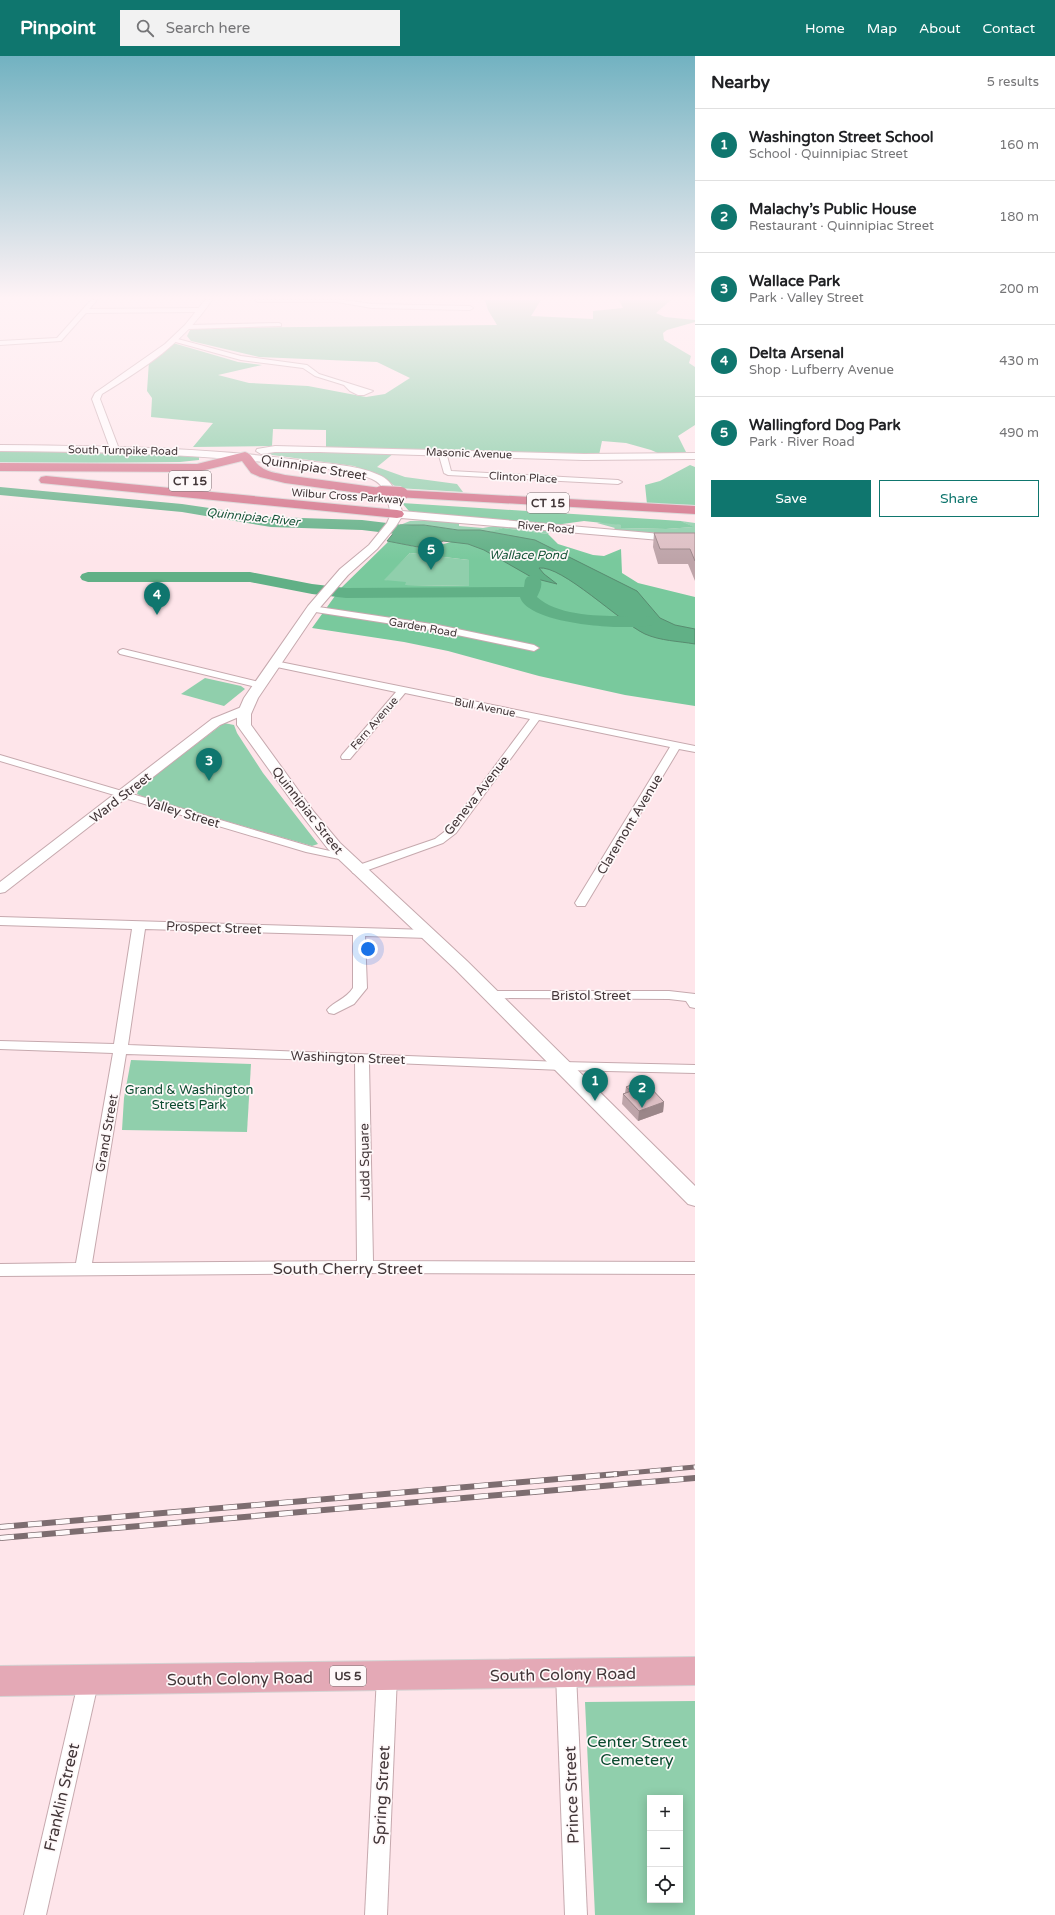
<!DOCTYPE html>
<html lang="en">
<head>
<meta charset="utf-8">
<style>
  body { margin:0; font-family:"Varela Round",sans-serif; background:#f2f2f2; color:#202124 }
  .controls { position:absolute; right:12px; bottom:12px; display:grid; overflow:hidden; border-radius:0px; box-shadow:0 2px 10px #0003 }
  .controls button { width:36px; height:36px; display:grid; place-items:center; padding:0; border:0; border-bottom:1px solid #e0e0e0; background:#fff; color:#202124; font:20px sans-serif }
  .you { position:absolute; left:368px; top:893px; width:14px; height:14px; margin:-10px; border:3px solid #fff; border-radius:50%; background:#1a73e8; box-shadow:0 0 0 6px #1a73e833 }
  .badge { display:grid; place-items:center; width:26px; height:26px; border-radius:50%; background:#0f766e; color:#fff; font-size:13px; font-weight:700 }
  .pin { position:absolute; translate:-50% -33px; filter:drop-shadow(0 1px 2px #0008) }
  .pin::after { content:''; position:absolute; top:21px; width:14px; height:12px; background:inherit; clip-path:polygon(0 0,100% 0,50% 100%) }
  .list { margin:0; padding:0; list-style:none }
  h2 { display:flex; justify-content:space-between; align-items:center; height:52px; margin:0; padding:0 16px; font-size:17px }
  h2 small { font-size:13px; font-weight:400; color:#757577 }
  .list li { display:grid; grid-template-columns:26px 1fr auto; gap:12px; align-items:center; box-sizing:border-box; height:72px; padding:0 16px; border-top:1px solid #e0e0e0 }
  .list b { display:block; font-size:15px; white-space:nowrap }
  .list p { margin:0; font-size:13px; white-space:nowrap; color:#757577 }
  .list em { font-size:13px; font-style:normal; color:#757577 }
  .actions { display:flex; gap:8px; padding:12px 16px }
  .actions a { flex:1; padding:9px 0; border:1px solid #0f766e; border-radius:0px; text-align:center; font-size:14px; color:#0f766e }
  .actions .main { background:#0f766e; color:#fff }
  .icon { flex:none; width:22px; height:22px; fill:none; stroke:currentColor; stroke-width:2; stroke-linecap:round; stroke-linejoin:round }
  .map { position:relative; flex:none; width:695px; height:1859px; overflow:hidden }
  header { display:flex; align-items:center; gap:24px; box-sizing:border-box; height:56px; padding:0 20px; background:#0f766e; color:#fff }
  header strong { font-size:19px }
  nav { display:flex; gap:22px; margin-inline-start:auto; font-size:14px }
  .search { width:280px; height:36px; background:#f2f2f2; display:flex; align-items:center; gap:10px; box-sizing:border-box; padding:0 14px; border-radius:0px; color:#757577; font-size:15px }
  main { display:flex }
  aside { flex:1; background:#fff }
  .map>svg:first-child { display:block }
  .green { fill:#90cfac; fill-rule:evenodd }
  .forest { fill:#79c99d; fill-rule:evenodd }
  .water { fill:#61b086; stroke:#588b6f }
  .lines { fill:none; stroke-linecap:round; stroke-linejoin:round }
  .river { fill:#61b086; fill-rule:evenodd }
  .minor-casing { stroke:#c6a9ae; stroke-width:2 }
  .tertiary-casing { stroke:#c6a9ae; stroke-width:2 }
  .secondary-casing { stroke:#c6a9ae; stroke-width:2 }
  .primary-casing { stroke:#d5d3d3; stroke-width:2 }
  .motorway-casing { stroke:#d5d3d3; stroke-width:2 }
  .minor { fill:#fff; fill-rule:evenodd }
  .tertiary { fill:#fff; fill-rule:evenodd }
  .secondary { fill:#fff; fill-rule:evenodd }
  .primary { fill:#e4a9b6; fill-rule:evenodd }
  .motorway { fill:#d26f86; fill-rule:evenodd }
  .rail-far1-casing { stroke:#7d6d70; stroke-width:5 }
  .rail-casing { stroke:#7d6d70; stroke-width:6 }
  .rail-far1 { stroke:#fef8f9; stroke-width:3.5; stroke-dasharray:11; stroke-linecap:butt }
  .rail { stroke:#fef8f9; stroke-width:4.5; stroke-dasharray:14; stroke-linecap:butt }
  .motorway-bridge-casing { stroke:#d5d3d3; stroke-width:16; stroke-linecap:butt }
  .motorway-bridge { stroke:#d26f86; stroke-width:14 }
  .wall { fill:#bea4a9 }
  .shaded-wall { fill:#9b8689 }
  .building { fill:#ddbfc4; stroke:#9b8689 }
  .labels { text-anchor:middle; stroke-width:3.5; stroke-linejoin:round; paint-order:stroke }
  .far-street-label { font-size:11px; fill:#423638; stroke:#fef8f9 }
  .shield { fill:#fef8f9; stroke:#7a7072; stroke-width:1 }
  .shield-label { font-size:12px; font-weight:bold; fill:#423638 }
  .far-water-label { font-size:12px; font-style:italic; fill:#175438; stroke:#fef8f9 }
  .street-label { font-size:13px; fill:#423638; stroke:#fef8f9 }
  .park-label { font-size:13px; fill:#0a4b2f; stroke:#fef8f9 }
  .near-street-label { font-size:16px; fill:#423638; stroke:#fef8f9 }
  .near-park-label { font-size:16px; fill:#0a4b2f; stroke:#fef8f9 }
</style>
</head>
<body>
<header>
<strong>Pinpoint</strong>
<div class="search"><svg class="icon" aria-label="search" viewBox="0 0 24 24"><circle cx="10" cy="10" r="6"/><path d="M15 15l6 6"/></svg>Search here</div>
<nav><a>Home</a><a>Map</a><a>About</a><a>Contact</a></nav>
</header>
<main>
<div class="map">
<svg width="695" height="1859" viewBox="0 0 695 1859">
  <rect width="100%" height="100%" fill="#fee5ea"/>
  <g class="green">
    <polygon points="279,395 394,397 377,411 405,421 457,428 463,436 397,432 385,422 354,410 272,399 269,397"/>
    <polygon points="432,464 459,467 459,470 483,472 494,470 551,474 548,478 503,472 490,476 458,474 424,469 400,469 410,465"/>
    <polygon points="681,465 695,467 695,480 613,474 615,472 597,467 605,466 622,469 621,472 666,473 693,471"/>
    <polygon points="410,497 469,504 469,530 405,529 383,524"/>
    <polygon points="205,622 241,630 245,633 224,650 181,638"/>
    <polygon points="224,667 234,669 237,677 263,717 318,788 312,790 146,742 137,738 139,732"/>
    <polygon points="131,1004 251,1008 247,1076 122,1074 124,1042"/>
    <path d="M695,1645v214h-100l-10,-213zM650,1742h30v102h-30z"/>
  </g>
  <g class="forest">
    <polygon points="485,244 550,244 541,244 531,260 593,263 593,255 623,252 619,244 671,244 656,257 665,261 695,264 695,266 667,274 663,277 664,284 691,300 689,307 695,311 695,369 678,380 686,396 660,398 651,394 626,387 602,385 599,399 326,391 326,374 273,373 272,390 193,391 213,367 151,361 152,342 147,335 149,305 173,287 238,306 262,309 218,319 249,327 308,330 366,341 385,338 410,322 377,306 259,301 191,285 187,280 191,272 497,269 488,254"/>
    <polygon points="0,394 124,397 199,401 199,404 180,406 0,408"/>
    <polygon points="690,409 695,411 695,449 647,448 645,429 660,425"/>
    <polygon points="402,447 681,465 694,471 666,473 621,472 621,469 584,465 555,469 470,462 409,455"/>
    <path d="M503,472l45,6 10,10 35,11 11,1 17,-7 1,24 16,10 57,14v109l-70,-11 -86,-19 -91,-25 -44,-9 -92,-14 28,-39 49,-48 36,8zM410,497l59,7v26l-64,-1 1,-3 -22,-2z"/>
  </g>
  <path class="water" d="M400,469h24l34,5h22l55,10 102,51 23,27 15,7 20,4v15c-17,-3 -34,-3 -50,-10 -25,-12 -83,-69 -106,-66l5,6 13,10 -24,-6 -49,-28 -16,-6 -25,-3 -15,8 -41,-8z"/>
  <g class="lines">
    <g class="river">
      <polygon points="0,431 182,448 271,461 362,464 429,472 434,474 437,477 434,480 429,482 362,474 271,471 182,456 0,439"/>
      <path d="M88,516h162l62,12 34,4 178,-1 1,-7 2,-3 6,-2 6,2c5,7 1,13 -2,20 24,22 77,19 109,19l6,1 2,4 -2,4c-24,6 -124,0 -132,-28l-174,1 -34,-4 -62,-12h-162l-6,-2 -2,-3 2,-3z"/>
    </g>
    <defs>
      <g id="minor">
        <polygon points="91,244 97,244 89,253 200,252 203,254 200,256 86,257 61,285 0,289 0,285 57,282"/>
        <polygon points="255,244 344,244 372,248 470,250 473,252 470,254 372,252 337,246 258,246"/>
        <polygon points="279,267 281,268 281,270 188,273 185,271 188,269"/>
        <polygon points="174,282 241,300 307,309 319,318 373,335 364,339 358,339 350,335 344,329 315,320 303,312 241,304 172,285 171,284"/>
        <polygon points="439,394 446,396 451,415 618,424 622,426 618,428 448,419 444,417 438,396"/>
        <polygon points="312,550 438,569 534,589 539,592 534,595 438,575 309,555 307,553"/>
        <polygon points="123,593 263,627 265,629 260,632 120,598 118,596 120,594"/>
        <polygon points="275,605 695,690 695,696 679,693 585,850 577,850 575,847 670,691 539,664 456,777 443,787 357,818 353,817 351,814 353,811 435,783 448,773 530,663 405,637 350,703 342,703 341,701 342,699 396,636 272,610 270,608 272,606"/>
        <polygon points="0,699 312,791 348,799 350,801 344,804 306,796 0,705"/>
        <path d="M0,861l428,13 6,4 -6,4 -63,-2 2,52 -13,16 -20,10 -5,-1 -2,-3c6,-8 19,-11 26,-22v-53l-208,-6 -17,116 434,17 133,3v8l-133,-3 -193,-8 4,199 322,1v12l-330,-1 -365,3v-12l76,-1 37,-210 -113,-4v-8l114,3 18,-115 -132,-4zM126,998l229,7 2,200 -265,2z"/>
        <polygon points="491,935 669,935 695,938 695,952 690,951 686,945 669,943 486,942 484,939 486,936"/>
        <polygon points="566,1609 573,1611 576,1618 587,1859 565,1859 556,1618 559,1611"/>
        <polygon points="387,1611 394,1613 397,1620 387,1859 365,1859 377,1620 380,1613"/>
        <polygon points="89,1614 96,1616 99,1623 46,1859 24,1859 79,1623 82,1616"/>
      </g>
      <g id="tertiary">
        <path d="M205,244h7c-30,44 -66,67 -110,94l-2,5 19,50 -5,3 -3,-1 -19,-52 3,-6 70,-49 20,-19z"/>
        <polygon points="244,650 248,651 250,654 248,657 220,669 5,836 0,837 0,826 212,663"/>
      </g>
      <g id="secondary">
        <path d="M0,389c100,1 200,2 299,15 26,4 56,4 80,15 16,7 18,21 23,36l293,26v6l-294,-25 -5,8 -19,23 -29,26 -31,36 -59,87 -7,16v11l63,87 26,31 127,118 228,225v20l-7,-2 -233,-235 -127,-120 -24,-31 -67,-93v-11l7,-16 64,-92 32,-37 29,-24 18,-22 4,-9c-4,-15 -4,-28 -19,-35 -23,-10 -51,-10 -75,-13 -98,-13 -198,-14 -297,-15z"/>
        <polygon points="275,390 584,398 695,397 695,403 584,404 320,396 275,396 261,398 256,395 257,393"/>
      </g>
      <polygon id="primary" points="695,1601 695,1629 0,1640 0,1610"/>
      <g id="motorway">
        <path d="M245,396c8,2 9,11 16,15 6,5 16,6 24,8l96,13 5,1 2,3 -2,3 -5,1 -96,-13 -25,-6 -9,-4 -9,-12 -45,11 -197,-1v-8l197,1z"/>
        <polygon points="46,420 397,454 402,455 404,458 402,461 397,462 41,427 39,424 41,421"/>
        <polygon points="401,434 695,450 695,458 396,441 394,438 396,435"/>
      </g>
    </defs>
    <use href="#minor" class="minor-casing"/>
    <use href="#tertiary" class="tertiary-casing"/>
    <use href="#secondary" class="secondary-casing"/>
    <use href="#primary" class="primary-casing"/>
    <use href="#motorway" class="motorway-casing"/>
    <use href="#minor" class="minor"/>
    <use href="#tertiary" class="tertiary"/>
    <use href="#secondary" class="secondary"/>
    <use href="#primary" class="primary"/>
    <use href="#motorway" class="motorway"/>
    <defs>
      <polyline id="rail-far1" points="606,1419 695,1411"/>
      <g id="rail">
        <polyline points="0,1471 617,1418"/>
        <polyline points="0,1482 695,1422"/>
      </g>
    </defs>
    <use href="#rail-far1" class="rail-far1-casing"/>
    <use href="#rail" class="rail-casing"/>
    <use href="#rail-far1" class="rail-far1"/>
    <use href="#rail" class="rail"/>
    <defs>
      <polyline id="motorway-bridge" points="381,437 401,438"/>
    </defs>
    <use href="#motorway-bridge" class="motorway-bridge-casing"/>
    <use href="#motorway-bridge" class="motorway-bridge"/>
  </g>
  <g class="wall">
    <polygon points="654,477 695,477 695,525 688,508 658,508 653,491"/>
    <polygon points="626,1031 664,1046 663,1056 638,1065 622,1048 623,1038 625,1037"/>
  </g>
  <polygon class="shaded-wall" points="664,1046 663,1056 638,1065 639,1055"/>
  <g class="building">
    <polygon points="654,477 695,477 695,505 690,493 660,493"/>
    <polygon points="638,1026 642,1031 648,1029 664,1046 639,1055 623,1038 631,1035 626,1031"/>
  </g>
  <linearGradient id="sky" x2="0" y2="1"><stop stop-color="#72b2c1"/><stop offset="0.48" stop-color="#fff3f6"/><stop offset="1" stop-color="#fff3f6" stop-opacity="0"/></linearGradient>
  <rect width="695" height="504" fill="url(#sky)"/>
  <g class="labels">
    <g class="far-street-label">
      <text transform="translate(123 394) rotate(1)" y="4">South Turnpike Road</text>
      <text transform="translate(469 397) rotate(2)" y="4">Masonic Avenue</text>
      <text transform="translate(523 421) rotate(3)" y="4">Clinton Place</text>
      <text transform="translate(348 440) rotate(4)" y="4">Wilbur Cross Parkway</text>
      <text transform="translate(546 471) rotate(5)" y="4">River Road</text>
      <text transform="translate(423 571) rotate(10)" y="4">Garden Road</text>
      <text transform="translate(485 651) rotate(11)" y="4">Bull Avenue</text>
      <text transform="translate(374 667) rotate(-49)" y="4">Fern Avenue</text>
    </g>
    <g class="shield">
      <rect x="169" y="415" width="42" height="20" rx="3"/>
      <rect x="527" y="437" width="42" height="20" rx="3"/>
      <rect x="330" y="1610" width="36" height="20" rx="3"/>
    </g>
    <g class="shield-label">
      <text x="190" y="429">CT 15</text>
      <text x="548" y="451">CT 15</text>
      <text x="348" y="1624">US 5</text>
    </g>
    <g class="far-water-label">
      <text transform="translate(253 461) rotate(6)" y="4">Quinnipiac River</text>
      <text x="528" y="503">Wallace Pond</text>
    </g>
    <g class="street-label">
      <text transform="translate(314 411) rotate(9)" y="5">Quinnipiac Street</text>
      <text transform="translate(476 739) rotate(-52)" y="5">Geneva Avenue</text>
      <text transform="translate(120 741) rotate(-38)" y="5">Ward Street</text>
      <text transform="translate(308 754) rotate(52)" y="5">Quinnipiac Street</text>
      <text transform="translate(183 756) rotate(17)" y="5">Valley Street</text>
      <text transform="translate(629 768) rotate(-59)" y="5">Claremont Avenue</text>
      <text transform="translate(214 871) rotate(2)" y="5">Prospect Street</text>
      <text x="591" y="944">Bristol Street</text>
      <text transform="translate(348 1001) rotate(2)" y="5">Washington Street</text>
      <text transform="translate(106 1077) rotate(-80)" y="5">Grand Street</text>
      <text transform="translate(364 1106) rotate(-91)" y="5">Judd Square</text>
    </g>
    <g class="park-label">
      <text x="189" y="1038">Grand &amp; Washington<tspan x="189" dy="15">Streets Park</tspan></text>
    </g>
    <g class="near-street-label">
      <text x="348" y="1218">South Cherry Street</text>
      <text transform="translate(563 1618) rotate(-1)" y="6">South Colony Road</text>
      <text transform="translate(240 1622) rotate(-1)" y="6">South Colony Road</text>
      <text transform="translate(381 1739) rotate(-87)" y="6">Spring Street</text>
      <text transform="translate(571 1739) rotate(-92)" y="6">Prince Street</text>
      <text transform="translate(61 1741) rotate(-77)" y="6">Franklin Street</text>
    </g>
    <g class="near-park-label">
      <text x="637" y="1691">Center Street<tspan x="637" dy="18">Cemetery</tspan></text>
    </g>
  </g>
</svg>
<div class="controls">
<button>+</button>
<button>−</button>
<button><svg class="icon" aria-label="locate" viewBox="0 0 24 24"><circle cx="12" cy="12" r="6"/><path d="M12 2v4M12 18v4M2 12h4M18 12h4"/></svg></button>
</div>
<div class="you"></div>
<div class="pin badge" style="left:595px;top:1045px">1</div>
<div class="pin badge" style="left:642px;top:1052px">2</div>
<div class="pin badge" style="left:209px;top:725px">3</div>
<div class="pin badge" style="left:157px;top:559px">4</div>
<div class="pin badge" style="left:431px;top:514px">5</div>
</div>
<aside>
<h2>Nearby<small>5 results</small></h2>
<ul class="list">
<li><span class="badge">1</span><div><b>Washington Street School</b><p>School · Quinnipiac Street</p></div><em>160 m</em></li>
<li><span class="badge">2</span><div><b>Malachy’s Public House</b><p>Restaurant · Quinnipiac Street</p></div><em>180 m</em></li>
<li><span class="badge">3</span><div><b>Wallace Park</b><p>Park · Valley Street</p></div><em>200 m</em></li>
<li><span class="badge">4</span><div><b>Delta Arsenal</b><p>Shop · Lufberry Avenue</p></div><em>430 m</em></li>
<li><span class="badge">5</span><div><b>Wallingford Dog Park</b><p>Park · River Road</p></div><em>490 m</em></li>
</ul>
<div class="actions"><a class="main">Save</a><a>Share</a></div>
</aside>
</main>
</body>
</html>
